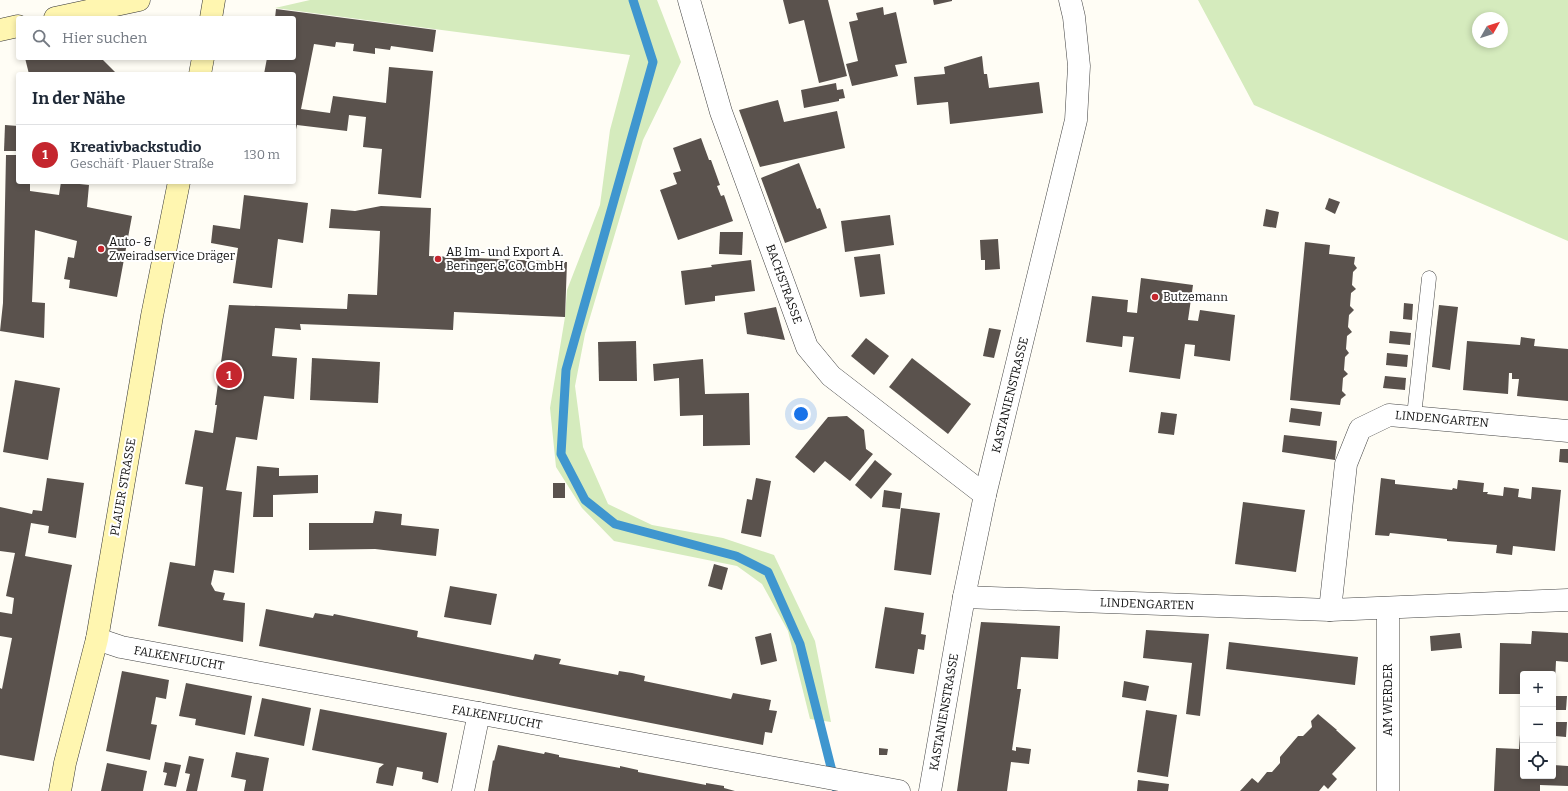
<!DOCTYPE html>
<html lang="de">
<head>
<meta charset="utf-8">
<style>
  body { margin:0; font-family:Bitter,serif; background:#f6f6f7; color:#1f2937 }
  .controls { position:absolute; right:12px; bottom:12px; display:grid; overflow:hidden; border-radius:4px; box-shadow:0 2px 6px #0003 }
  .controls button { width:36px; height:36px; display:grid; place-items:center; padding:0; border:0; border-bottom:1px solid #e0e1e3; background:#fff; color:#1f2937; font:20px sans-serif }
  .compass { position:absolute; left:1472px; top:12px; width:36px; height:36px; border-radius:50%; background:#fff; box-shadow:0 2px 6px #0003; rotate:51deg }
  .you { position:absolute; left:801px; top:414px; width:14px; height:14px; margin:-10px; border:3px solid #fff; border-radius:50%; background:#1a73e8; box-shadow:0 0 0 6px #1a73e833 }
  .badge { display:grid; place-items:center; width:26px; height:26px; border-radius:50%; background:#c4262e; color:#fff; font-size:13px; font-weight:700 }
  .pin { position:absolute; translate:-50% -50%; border:2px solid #fff; box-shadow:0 1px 4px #0006 }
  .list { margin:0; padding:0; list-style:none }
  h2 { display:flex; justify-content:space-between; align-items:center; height:52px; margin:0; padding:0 16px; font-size:17px }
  h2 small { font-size:13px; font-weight:400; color:#747a83 }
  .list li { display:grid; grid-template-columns:26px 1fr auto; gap:12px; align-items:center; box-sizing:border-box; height:60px; padding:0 16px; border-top:1px solid #e0e1e3 }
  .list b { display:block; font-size:15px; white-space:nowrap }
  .list p { margin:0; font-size:13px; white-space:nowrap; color:#747a83 }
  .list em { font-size:13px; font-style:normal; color:#747a83 }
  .icon { flex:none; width:22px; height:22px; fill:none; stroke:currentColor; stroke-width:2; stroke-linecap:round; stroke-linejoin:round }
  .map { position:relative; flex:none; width:1568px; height:791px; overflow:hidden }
  .search { position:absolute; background:#fff; box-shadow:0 2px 6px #0003; left:16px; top:16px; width:280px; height:44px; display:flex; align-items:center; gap:10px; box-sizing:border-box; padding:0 14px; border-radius:4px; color:#747a83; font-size:15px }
  .panel { position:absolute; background:#fff; box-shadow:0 2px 6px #0003; left:16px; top:72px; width:280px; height:112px; border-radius:4px }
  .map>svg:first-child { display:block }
  .green { fill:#d5ebbd; fill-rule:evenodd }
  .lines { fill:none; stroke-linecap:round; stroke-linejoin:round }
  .stream { stroke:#3f96cf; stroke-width:9 }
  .building { fill:#5a524d }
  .service-casing { stroke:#444; stroke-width:15 }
  .minor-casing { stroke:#444; stroke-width:23 }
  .secondary-casing { stroke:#333; stroke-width:23 }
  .service { stroke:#fff; stroke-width:14 }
  .minor { stroke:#fff; stroke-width:22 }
  .secondary { stroke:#fff6b0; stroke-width:22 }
  .poi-dot { fill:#c4262e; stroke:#fff; stroke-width:1.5 }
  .labels { text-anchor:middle; stroke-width:4; stroke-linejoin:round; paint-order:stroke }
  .poi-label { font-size:12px; fill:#111; stroke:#fff; text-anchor:start }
  .street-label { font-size:12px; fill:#111; stroke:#fff }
</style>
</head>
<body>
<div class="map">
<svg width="1568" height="791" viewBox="0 0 1568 791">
  <rect width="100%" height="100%" fill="#fffdf5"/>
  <g class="green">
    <polygon points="310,0 657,0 681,62 643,140 585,334 575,386 583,447 608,504 652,525 723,538 774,555 815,641 831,722 810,719 788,631 762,584 737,566 614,541 582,508 556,467 550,408 565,317 567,290 600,205 610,130 630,55 275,8"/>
    <path d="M1198,0h370v241l-314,-136zM1478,18h24v24h-24z"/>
  </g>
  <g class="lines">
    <polyline class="stream" points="633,0 653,62 566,370 561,454 585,500 615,524 736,556 768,572 800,644 837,791"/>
  </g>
  <g class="building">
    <polygon points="783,0 828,0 847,76 819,83 804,20 789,24"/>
    <polygon points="933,0 952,0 952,1 934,5"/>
    <polygon points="883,7 884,15 896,12 907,63 895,65 898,76 852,86 846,64 858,61 849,22 858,20 856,13"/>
    <polygon points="276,9 436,30 433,52 391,46 390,50 375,48 375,54 353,51 354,44 336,42 335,47 314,44 301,109 330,113 333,96 386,103 389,67 433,71 421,198 378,194 382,149 363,147 366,117 349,115 347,131 297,125 294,138 294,74 264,74 267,58 294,58 294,18 275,18"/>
    <polygon points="982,56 984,74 987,74 989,88 1039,82 1043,113 950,124 948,102 917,105 914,77 945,74 944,67"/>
    <polygon points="25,58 101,58 117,74 29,74"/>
    <polygon points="836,83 837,90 843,89 845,98 839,99 839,101 804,108 801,90"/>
    <polygon points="778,100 784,122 837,111 845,148 760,167 739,110"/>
    <polygon points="5,125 18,126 18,151 4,151"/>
    <polygon points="701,138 709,160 711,160 720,185 717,186 721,196 724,195 733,221 678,240 660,190 677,184 673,173 681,171 673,148"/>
    <polygon points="6,155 18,155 18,182 30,182 30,191 59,195 61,182 89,185 87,207 132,216 117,297 69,288 70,280 64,279 68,257 74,258 77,241 35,230 32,302 45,303 44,338 0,331 3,303"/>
    <polygon points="799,163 817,209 820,208 827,228 785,243 761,178"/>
    <polygon points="244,195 308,203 303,243 278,239 272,288 233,283 238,248 211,243 213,225 240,229"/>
    <polygon points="1329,198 1340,202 1335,214 1325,209"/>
    <polygon points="381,206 431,208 429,256 567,262 565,317 454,312 453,330 300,324 301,330 275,328 272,356 297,358 294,399 264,396 257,440 236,437 226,490 242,492 234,573 214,570 211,584 215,591 225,593 223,600 245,603 243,642 158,626 170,562 195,566 203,487 185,484 195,430 213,433 217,405 215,405 229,305 347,309 348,294 377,295 380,231 329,228 331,209 355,211"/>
    <polygon points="1266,209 1279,212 1276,228 1263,226"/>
    <polygon points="890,215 894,245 845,252 841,221"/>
    <polygon points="720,232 743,232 742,255 719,254"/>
    <polygon points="998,239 1000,269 985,270 985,260 981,260 980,240"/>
    <polygon points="1305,242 1330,245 1329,254 1355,257 1354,264 1357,268 1353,272 1352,285 1356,289 1351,293 1350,306 1354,310 1349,315 1348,327 1352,332 1347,336 1346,349 1349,353 1345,357 1344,370 1348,374 1343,378 1342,391 1346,395 1341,399 1340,405 1290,400"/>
    <polygon points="880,254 885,294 860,297 854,257"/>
    <polygon points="751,260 755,291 715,296 715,301 685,305 681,271 712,267 711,265"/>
    <polygon points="1141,278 1193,285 1188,320 1198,321 1200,310 1235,315 1230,361 1194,356 1195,345 1185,344 1180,379 1129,372 1134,337 1123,336 1122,347 1086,342 1092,296 1128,300 1127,312 1137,313"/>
    <polygon points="1404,303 1413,304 1412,320 1403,319"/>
    <polygon points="1439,305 1458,307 1450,370 1432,367"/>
    <polygon points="776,307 785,340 747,334 744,313"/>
    <polygon points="989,328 1001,330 994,358 983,356"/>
    <polygon points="1390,331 1411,333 1410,345 1389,343"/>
    <polygon points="1521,337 1535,339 1534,346 1568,349 1568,401 1517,396 1519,379 1512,379 1512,373 1509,373 1508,394 1463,390 1467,341 1520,345"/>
    <polygon points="866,338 889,356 874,375 851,356"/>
    <polygon points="636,341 637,381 599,381 598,342"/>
    <polygon points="1387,353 1408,355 1407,367 1386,365"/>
    <polygon points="312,358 380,362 378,403 310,400"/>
    <polygon points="912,358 971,404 948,434 889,387"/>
    <polygon points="703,359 705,394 749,393 750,445 703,446 703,415 680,416 679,378 654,381 653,364"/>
    <polygon points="1385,376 1406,378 1405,390 1383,388"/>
    <polygon points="15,380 60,388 48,460 3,452"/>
    <polygon points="1291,408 1322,412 1320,426 1289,422"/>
    <polygon points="1161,412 1177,414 1174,435 1158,433"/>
    <polygon points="847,416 864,430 866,449 873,454 850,481 825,461 814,473 795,457 828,417"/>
    <polygon points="1284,435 1337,441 1335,460 1282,452"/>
    <polygon points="1560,449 1568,449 1568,463 1559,462"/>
    <polygon points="875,460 892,474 871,499 855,485"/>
    <polygon points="257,466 279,468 279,476 318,475 318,493 273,495 273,517 253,517"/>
    <polygon points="47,478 84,483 76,538 48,533 49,526 31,523 25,556 72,565 34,761 0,755 0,688 2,689 12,638 0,636 0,612 12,614 14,598 6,596 15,553 0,551 0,507 32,514 33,510 42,511"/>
    <polygon points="756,478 771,481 761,537 741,533 747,499 752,500"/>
    <polygon points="1381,478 1395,480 1395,484 1452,490 1453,488 1457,489 1458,480 1484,483 1483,492 1488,492 1487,494 1503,496 1504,487 1519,489 1518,497 1531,499 1532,487 1561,490 1555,551 1513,546 1512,555 1496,553 1497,545 1447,541 1447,539 1390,533 1389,536 1375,535"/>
    <rect x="553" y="483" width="12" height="15"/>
    <polygon points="884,490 902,493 900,509 882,507"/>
    <polygon points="1243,502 1305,510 1296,572 1235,564"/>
    <polygon points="901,508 940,513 931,575 894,570"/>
    <polygon points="375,511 402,514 401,525 439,529 436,556 375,549 309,550 309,523 373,523"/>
    <polygon points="714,564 728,568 722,590 708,586"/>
    <polygon points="450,586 497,594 491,625 444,617"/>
    <polygon points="885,607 924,613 921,634 926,635 924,650 918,649 914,674 875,668"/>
    <polygon points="266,609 313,618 315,613 333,616 334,614 418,631 417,637 533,660 535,654 561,659 559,664 618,675 619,671 632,673 645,676 644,681 731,699 733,693 771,700 769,710 777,711 772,733 765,732 763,745 259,646"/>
    <polygon points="981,622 1060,626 1058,659 1021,657 1017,689 1021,689 1012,750 1016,751 1016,747 1031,749 1029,764 1011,762 1007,791 957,791"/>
    <polygon points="1146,630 1209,634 1200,716 1186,714 1192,663 1143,658"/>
    <polygon points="1532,631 1568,633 1568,662 1556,661 1555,682 1553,681 1553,674 1523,674 1523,694 1499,694 1500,643 1531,644"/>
    <polygon points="771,633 777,661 761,665 755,637"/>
    <polygon points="1460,633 1462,648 1431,651 1430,636"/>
    <polygon points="1229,642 1358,657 1355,685 1226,669"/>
    <polygon points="122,671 169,680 166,699 156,697 151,724 157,725 150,760 106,751"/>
    <polygon points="1124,681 1149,686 1146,701 1122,697"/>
    <polygon points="186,683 252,696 245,735 195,725 196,719 179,716"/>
    <polygon points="1553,696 1567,696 1566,710 1553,710"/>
    <polygon points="262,698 311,708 304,746 254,736"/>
    <polygon points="320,709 447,733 438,783 422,779 423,772 397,767 393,786 376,783 379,768 384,764 312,750"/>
    <polygon points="1146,710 1177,715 1168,777 1137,772"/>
    <polygon points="1318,714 1337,730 1336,730 1356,748 1332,774 1337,779 1328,789 1324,785 1319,791 1240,791 1252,778 1258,783 1267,772 1272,772 1280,763 1280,757 1298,736 1303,736 1312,727 1311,721"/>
    <polygon points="1521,720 1523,720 1523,776 1553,776 1553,765 1568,766 1568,786 1540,785 1540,791 1494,791 1496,748 1519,749"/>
    <polygon points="1553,722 1567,722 1566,737 1555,736 1554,746 1553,746"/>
    <polygon points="498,745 544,754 545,752 559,755 559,757 620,768 620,766 638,770 638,772 706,785 706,783 724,786 724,788 735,791 488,791 493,760 494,761"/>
    <polygon points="879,748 888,749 887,755 879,755"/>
    <polygon points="236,752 269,758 263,791 244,791 246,780 231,777"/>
    <polygon points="189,756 204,759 197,791 186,791 190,774 185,773"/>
    <polygon points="165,762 181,765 176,787 164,785 167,773 163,772"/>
    <polygon points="107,763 147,771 143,791 101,791"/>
    <polygon points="1138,780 1169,784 1168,791 1137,791"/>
  </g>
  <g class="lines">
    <defs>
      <polyline id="service" points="1414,416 1429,278"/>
      <g id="minor">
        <polyline points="689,0 721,112 807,347 831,376 985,495"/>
        <polyline points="964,597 1330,610 1568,600"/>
        <polyline points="1330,610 1346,464 1360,429 1389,415 1568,431"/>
        <polyline points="97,639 121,647 899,791"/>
        <polyline points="463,791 479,713"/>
        <polyline points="930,791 964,597 985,495 1076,120 1079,66 1074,17 1070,0"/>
        <polyline points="1388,791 1388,609"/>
      </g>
      <g id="secondary">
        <polyline points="55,18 139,0"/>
        <polyline points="211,18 214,0"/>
        <polyline points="0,30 18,26"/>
        <polyline points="200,74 203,58"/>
        <polyline points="60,791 65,763 97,639 152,316 179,182"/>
      </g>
    </defs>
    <use href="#service" class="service-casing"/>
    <use href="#minor" class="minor-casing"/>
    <use href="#secondary" class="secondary-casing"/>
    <use href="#service" class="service"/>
    <use href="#minor" class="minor"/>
    <use href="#secondary" class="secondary"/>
  </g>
  <g class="poi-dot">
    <circle cx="101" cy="249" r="4"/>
    <circle cx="438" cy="259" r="4"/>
    <circle cx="1155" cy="297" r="4"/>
  </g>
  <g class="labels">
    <g class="poi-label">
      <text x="109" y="246">Auto- &amp;<tspan x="109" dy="14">Zweiradservice Dräger</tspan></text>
      <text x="446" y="256">AB Im- und Export A.<tspan x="446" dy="14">Beringer &amp; Co. GmbH</tspan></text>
      <text x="1163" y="301">Butzemann</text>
    </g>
    <g class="street-label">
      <text transform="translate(784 284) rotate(70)" y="4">BACHSTRASSE</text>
      <text transform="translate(1010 395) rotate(-76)" y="4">KASTANIENSTRASSE</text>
      <text transform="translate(1442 419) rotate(5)" y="4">LINDENGARTEN</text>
      <text transform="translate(123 487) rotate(-80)" y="4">PLAUER STRASSE</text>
      <text transform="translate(1147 604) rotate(2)" y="4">LINDENGARTEN</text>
      <text transform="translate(179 658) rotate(10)" y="4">FALKENFLUCHT</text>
      <text transform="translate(1388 700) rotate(-90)" y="4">AM WERDER</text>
      <text transform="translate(944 712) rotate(-80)" y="4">KASTANIENSTRASSE</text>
      <text transform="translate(497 717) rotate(10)" y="4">FALKENFLUCHT</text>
    </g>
  </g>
</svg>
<div class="controls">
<button>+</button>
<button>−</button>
<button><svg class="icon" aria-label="locate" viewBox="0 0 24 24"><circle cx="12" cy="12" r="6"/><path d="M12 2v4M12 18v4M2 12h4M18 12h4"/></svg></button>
</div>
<svg class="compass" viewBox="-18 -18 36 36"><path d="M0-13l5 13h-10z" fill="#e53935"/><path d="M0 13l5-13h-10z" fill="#747a83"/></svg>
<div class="you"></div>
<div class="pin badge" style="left:229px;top:375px">1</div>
<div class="search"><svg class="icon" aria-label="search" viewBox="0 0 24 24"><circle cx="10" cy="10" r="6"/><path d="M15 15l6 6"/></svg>Hier suchen</div>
<section class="panel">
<h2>In der Nähe<small></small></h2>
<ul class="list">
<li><span class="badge">1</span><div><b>Kreativbackstudio</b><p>Geschäft · Plauer Straße</p></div><em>130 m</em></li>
</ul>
</section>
</div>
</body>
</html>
